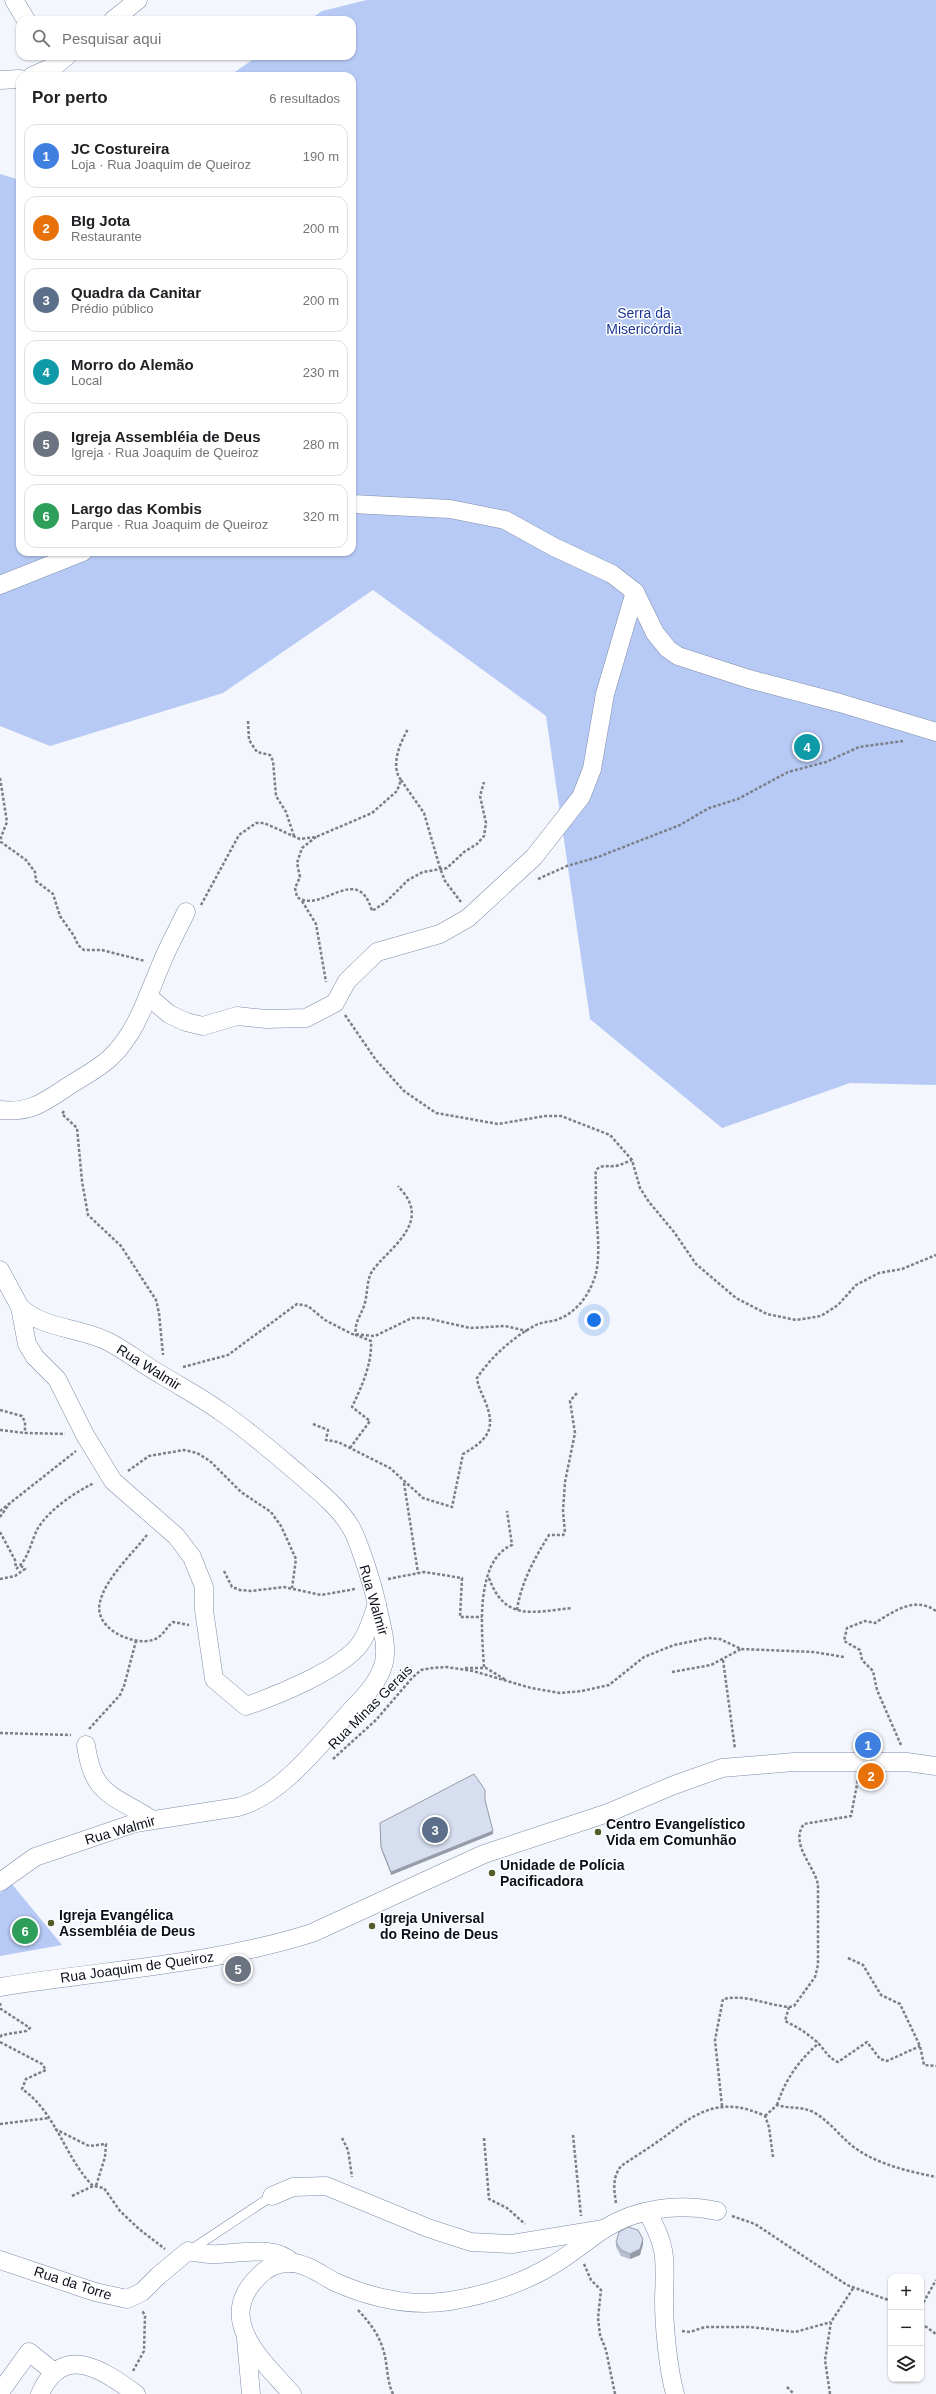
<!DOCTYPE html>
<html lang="pt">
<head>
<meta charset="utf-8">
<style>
  body { margin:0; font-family:Helvetica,sans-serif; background:#f6f6f6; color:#202124 }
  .controls { position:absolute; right:12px; bottom:12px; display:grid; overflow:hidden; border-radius:8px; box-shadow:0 1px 3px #0004 }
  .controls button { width:36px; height:36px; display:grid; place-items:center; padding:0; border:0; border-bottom:1px solid #e0e0e0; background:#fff; color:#202124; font:20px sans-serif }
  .you { position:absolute; left:594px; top:1320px; width:14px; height:14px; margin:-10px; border:3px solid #fff; border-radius:50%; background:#1a73e8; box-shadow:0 0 0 6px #1a73e833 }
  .badge { display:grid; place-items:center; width:26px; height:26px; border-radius:50%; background:#0f766e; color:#fff; font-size:13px; font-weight:700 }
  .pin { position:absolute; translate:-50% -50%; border:2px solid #fff; box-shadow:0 1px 4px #0006 }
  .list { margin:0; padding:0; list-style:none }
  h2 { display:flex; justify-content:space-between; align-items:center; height:52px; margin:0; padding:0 16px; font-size:17px }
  h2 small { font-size:13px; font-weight:400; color:#757577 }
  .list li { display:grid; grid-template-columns:26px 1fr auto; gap:12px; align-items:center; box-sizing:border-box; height:64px; margin:0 8px 8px; padding:0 8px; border:1px solid #e0e0e0; border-radius:12px }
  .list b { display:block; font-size:15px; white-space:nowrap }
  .list p { margin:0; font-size:13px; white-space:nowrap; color:#757577 }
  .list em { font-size:13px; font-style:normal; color:#757577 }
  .icon { flex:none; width:22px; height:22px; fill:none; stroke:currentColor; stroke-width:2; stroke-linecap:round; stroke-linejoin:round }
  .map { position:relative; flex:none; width:936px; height:2394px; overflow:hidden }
  .search { position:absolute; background:#fff; box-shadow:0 1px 3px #0004; left:16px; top:16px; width:340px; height:44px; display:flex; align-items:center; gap:10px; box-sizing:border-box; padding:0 14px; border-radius:12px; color:#757577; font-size:15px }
  .panel { position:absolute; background:#fff; box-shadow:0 1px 3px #0004; left:16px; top:72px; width:340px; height:484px; border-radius:12px }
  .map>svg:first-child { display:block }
  .green { fill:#b7caf5 }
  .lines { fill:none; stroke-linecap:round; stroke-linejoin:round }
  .lane-casing { stroke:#7e8caa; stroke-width:10 }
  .street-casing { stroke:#7e8caa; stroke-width:19 }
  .path { stroke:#7b7f87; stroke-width:2.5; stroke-dasharray:3 2; stroke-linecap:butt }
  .lane { stroke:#fff; stroke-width:9 }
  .street { stroke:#fff; stroke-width:18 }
  .wall { fill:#b8bfce }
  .shaded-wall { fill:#969ba8 }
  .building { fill:#d6def0; stroke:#969ba8 }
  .poi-dot { fill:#555c2b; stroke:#fff; stroke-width:1.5 }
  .labels { text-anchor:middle; stroke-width:3; stroke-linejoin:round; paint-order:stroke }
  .park-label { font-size:14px; fill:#1a3695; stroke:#fff }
  .street-label { font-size:14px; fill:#0c101b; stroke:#fff }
  .poi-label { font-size:14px; font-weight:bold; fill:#0c101b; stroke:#fff; text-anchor:start }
</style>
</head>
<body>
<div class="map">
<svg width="936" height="2394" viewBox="0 0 936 2394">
  <rect width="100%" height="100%" fill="#f3f6fc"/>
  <g class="green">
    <polygon points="367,0 936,0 936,1085 850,1083 722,1128 590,1019 546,716 373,590 223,693 50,746 0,726 0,174 20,180 20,552 352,552 352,76 229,76 258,56 352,56 352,20 309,20 322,11"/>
    <polygon points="11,1883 62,1945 0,1956 0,1893"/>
  </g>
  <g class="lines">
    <defs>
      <polyline id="lane" points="189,2251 272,2196"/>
      <g id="street">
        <polyline points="14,0 26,20"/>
        <polyline points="113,20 138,0"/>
        <polyline points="32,76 55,66 67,56"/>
        <polyline points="0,80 20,79"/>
        <polyline points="352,504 450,509 505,520 554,547 612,574 635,592 655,633 668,649 678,656 749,679 840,703 936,732"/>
        <polyline points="0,585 83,552"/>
        <polyline points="148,996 169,1014 186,1022 203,1026 237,1016 266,1019 306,1018 335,1003 347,981 377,952 440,934 468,918 534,857 581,797 592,769 605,694 635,592"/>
        <path d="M0,1110c30,3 43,-7 67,-23 15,-10 30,-17 43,-29 27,-25 38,-64 52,-96 7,-17 16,-33 24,-50"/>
        <path d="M0,1270l20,37 7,37 8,13 22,22 28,56 28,46 63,55 16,21 12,30v23l10,69 32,27c30,-10 96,-37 114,-62 9,-12 12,-27 17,-40"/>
        <path d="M86,1745c7,51 26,49 65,74"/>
        <path d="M0,1882l35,-25 100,-34 103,-16c46,-12 86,-69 119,-103 38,-38 30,-55 19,-103 -3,-15 -18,-63 -26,-75 -12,-20 -33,-36 -50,-51 -26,-22 -52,-45 -80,-64 -18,-13 -37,-23 -55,-34 -20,-11 -38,-26 -58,-36 -29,-14 -64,-12 -87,-34"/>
        <path d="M0,1987c104,-17 211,-22 312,-54l172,-79 124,-41 66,-28 48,-17 72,-6h113l29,4"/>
        <polyline points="272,2196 293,2187 326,2186 428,2228 471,2242 512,2244 604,2229"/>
        <path d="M647,2212c21,35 18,50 17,88 0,27 4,68 11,94"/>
        <path d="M0,2260l95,32 32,7 15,-7 16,-16 30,-25c10,2 21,4 31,3 24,-1 55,-9 74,9"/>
        <polyline points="246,2339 251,2394"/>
        <polyline points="0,2392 29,2352 54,2372"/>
        <path d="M40,2394c23,-52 63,-24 96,0"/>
        <path d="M292,2394c-28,-32 -78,-74 -34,-117 9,-10 20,-15 34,-14 14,0 31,13 43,19 36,16 76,25 115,19 35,-6 71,-17 101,-35 19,-11 35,-25 53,-37 33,-21 75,-26 113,-18"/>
      </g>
    </defs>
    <use href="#lane" class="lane-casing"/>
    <use href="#street" class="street-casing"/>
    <g class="path">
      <polyline points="248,721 249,740 257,752 270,755 273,761 276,796 286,812 294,836"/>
      <polyline points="0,778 7,822 1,837 1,842 26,860 35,872 36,881 53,894 60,916 74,936 78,945 84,950 102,950 145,961"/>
      <polyline points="401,780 424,813 440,868 445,881 461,902"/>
      <path d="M316,837l-14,11 -5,15 3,14 -5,11 2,9c24,18 61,-36 75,14l14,-9 22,-22 15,-8 24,-4 17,-16 13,-8 7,-8 2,-13 -6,-27 4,-14"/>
      <polyline points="538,879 567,866 598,857 680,825 709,808 738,799 788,772 826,762 859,747 903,741"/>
      <polyline points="302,901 316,924 326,982"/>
      <path d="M201,905l38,-70 17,-12h8l36,16 16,-2 56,-24 25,-22 4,-11c-11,-14 -1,-37 7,-51"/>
      <polyline points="345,1015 376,1060 404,1091 436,1113 498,1124 545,1116 561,1116 610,1135 632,1160 640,1188 649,1202 674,1232 696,1264 736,1298 767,1314 796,1320 821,1316 838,1305 856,1285 879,1273 902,1269 936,1255"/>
      <polyline points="64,1111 62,1114 77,1128 82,1181 88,1215 121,1246 156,1300 159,1313 163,1355"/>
      <polyline points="183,1367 228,1355 297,1304 308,1306 325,1320 352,1334 375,1336 412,1318 426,1318 470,1328 505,1326 527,1331"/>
      <polyline points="0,1410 22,1416 25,1422 25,1433"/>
      <path d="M313,1424l15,6 -2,10 12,2 52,26 33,30 29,9 11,-53c24,-14 34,-24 22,-53 -3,-8 -7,-14 -8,-23 14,-21 36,-41 59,-53 6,-3 13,-3 20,-5 20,-6 35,-27 40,-47 6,-28 -2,-57 0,-85 0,-6 -1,-11 0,-18 6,-6 10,-3 18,-4 6,0 12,-4 18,-6"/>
      <polyline points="0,1430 25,1433 65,1434"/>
      <path d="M350,1448l20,-27 -18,-14c10,-21 20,-43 19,-66l-15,-6c-2,-12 4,-18 8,-29 4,-11 2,-27 9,-36 13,-18 47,-40 37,-66 -2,-7 -8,-13 -12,-18"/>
      <polyline points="128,1471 149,1456 184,1450 197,1453 210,1461 241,1492 271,1512 281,1526 296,1559 292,1588"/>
      <polyline points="404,1483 418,1573"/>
      <polyline points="0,1511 76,1451"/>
      <polyline points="0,1517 10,1503"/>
      <polyline points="0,1532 15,1560 16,1568"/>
      <path d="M147,1535c-14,18 -42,44 -47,67 -7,26 32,44 53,38 11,-4 12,-12 20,-18l16,3"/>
      <path d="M16,1569c12,-8 15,-28 22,-41 12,-19 36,-35 56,-45"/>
      <polyline points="224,1571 232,1587 240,1590 251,1591 284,1587 321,1595 355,1589"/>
      <path d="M489,1578c16,44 44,34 83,30"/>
      <polyline points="0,1579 15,1576 25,1569 21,1566"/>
      <polyline points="388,1579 424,1572 462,1578 460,1617 482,1617"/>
      <path d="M517,1610c4,-27 17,-51 32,-75h14l2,-2 -2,-22 2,-29 10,-49 -5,-32 7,-8"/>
      <polyline points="723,1660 735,1749"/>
      <path d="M484,1667c-2,-34 -10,-106 28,-122l-5,-34"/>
      <polyline points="465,1668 486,1668 506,1680"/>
      <polyline points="672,1672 711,1665 741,1649"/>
      <polyline points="89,1729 120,1695 124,1686 136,1641"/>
      <polyline points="0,1733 71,1735"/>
      <path d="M901,1745l-24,-55 -4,-19 -11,-11 -2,-10 -16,-9 3,-13 18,-7 10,2c19,-12 40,-27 61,-12"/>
      <polyline points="333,1759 376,1720 412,1678 421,1670 432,1668 446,1667 473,1671 531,1688 560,1693 582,1691 609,1685 644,1657 674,1645 708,1638 720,1639 741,1649 814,1652 844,1657"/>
      <polyline points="848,1958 863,1965 881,1995 900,2004 920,2046 924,2065 936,2066"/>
      <path d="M789,2007l-4,14c12,6 22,12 32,21 8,8 11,16 21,20l29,-20 13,17 7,2 33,-15"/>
      <polyline points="0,2037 2,2035 26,2031 30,2028 1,2009 0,2003"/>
      <path d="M0,2042l42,22 4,6 -20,9 -4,10c34,23 43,69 71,97"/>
      <path d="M777,2105c8,-25 22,-45 42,-62"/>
      <path d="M722,2106l-7,-66 8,-41c23,-5 43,6 66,8l5,-1 21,-29 3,-12v-80c-3,-19 -29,-41 -14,-61l47,-8 7,-37"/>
      <path d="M765,2116l12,-11c12,4 24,1 36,7 17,9 27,25 42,36 24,17 53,23 81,29"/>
      <polyline points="0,2124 49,2118"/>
      <polyline points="55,2129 89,2146 106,2144 105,2157 96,2186"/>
      <polyline points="573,2135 581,2216"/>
      <polyline points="342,2138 348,2150 352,2177"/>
      <polyline points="484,2138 489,2199 507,2208 525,2224"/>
      <polyline points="72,2196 93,2186 104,2188 120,2211 139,2229 165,2249"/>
      <path d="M616,2203c-2,-14 -4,-25 5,-37 15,-10 31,-20 46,-31 33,-26 57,-38 98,-19l4,11 4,30"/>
      <polyline points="732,2216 755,2224 847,2285 891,2301"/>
      <polyline points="584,2264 591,2280 601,2290 598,2318 600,2335 606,2350 615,2394"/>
      <polyline points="921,2307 936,2280"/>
      <path d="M358,2310c11,12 20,23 25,39 5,15 3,30 10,45"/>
      <polyline points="921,2323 936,2334"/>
      <polyline points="682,2331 690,2332 705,2327 750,2327 795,2332 831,2322"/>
      <polyline points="133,2371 144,2351 145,2316 142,2310"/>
      <polyline points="787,2387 794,2394"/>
      <polyline points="830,2394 825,2360 831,2322 854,2287"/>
    </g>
    <use href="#lane" class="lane"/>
    <use href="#street" class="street"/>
  </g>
  <g class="wall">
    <polygon points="485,1800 493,1834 391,1875 381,1849 380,1823"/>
    <polygon points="616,2242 643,2244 640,2255 630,2259 621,2256 616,2247"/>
  </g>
  <g class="shaded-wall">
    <polygon points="493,1831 493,1834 391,1875 391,1872"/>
    <polygon points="643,2239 643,2244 640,2255 630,2259 630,2254"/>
  </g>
  <g class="building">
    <polygon points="474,1774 485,1790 485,1800 493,1831 391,1872 381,1847 380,1823"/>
    <polygon points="628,2227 638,2230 643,2239 640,2249 630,2254 621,2250 616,2242 619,2232"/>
  </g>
  <g class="poi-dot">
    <circle cx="598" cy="1832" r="4"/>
    <circle cx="492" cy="1873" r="4"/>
    <circle cx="51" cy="1923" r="4"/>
    <circle cx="372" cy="1926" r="4"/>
  </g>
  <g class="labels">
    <g class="park-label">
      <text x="644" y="318">Serra da<tspan x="644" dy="16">Misericórdia</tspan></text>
    </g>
    <g class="street-label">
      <text transform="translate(149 1367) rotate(32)" y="5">Rua Walmir</text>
      <text transform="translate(374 1600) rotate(74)" y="5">Rua Walmir</text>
      <text transform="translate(370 1707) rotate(-45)" y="5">Rua Minas Gerais</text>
      <text transform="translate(120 1830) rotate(-16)" y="5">Rua Walmir</text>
      <text transform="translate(137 1967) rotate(-8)" y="5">Rua Joaquim de Queiroz</text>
      <text transform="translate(73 2283) rotate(18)" y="5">Rua da Torre</text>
    </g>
    <g class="poi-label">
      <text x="606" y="1829">Centro Evangelístico<tspan x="606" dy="16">Vida em Comunhão</tspan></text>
      <text x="500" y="1870">Unidade de Polícia<tspan x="500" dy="16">Pacificadora</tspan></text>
      <text x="59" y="1920">Igreja Evangélica<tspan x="59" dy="16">Assembléia de Deus</tspan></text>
      <text x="380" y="1923">Igreja Universal<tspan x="380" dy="16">do Reino de Deus</tspan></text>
    </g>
  </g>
</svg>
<div class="controls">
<button>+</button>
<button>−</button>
<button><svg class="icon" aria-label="layers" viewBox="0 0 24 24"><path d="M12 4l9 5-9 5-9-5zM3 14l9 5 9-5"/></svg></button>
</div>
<div class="you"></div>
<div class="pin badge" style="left:868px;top:1745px;background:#3f7fe0">1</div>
<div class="pin badge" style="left:871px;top:1776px;background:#e8710a">2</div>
<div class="pin badge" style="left:435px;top:1830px;background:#5c6f8a">3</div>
<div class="pin badge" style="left:807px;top:747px;background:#0f9aa8">4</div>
<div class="pin badge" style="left:238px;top:1969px;background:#6b7280">5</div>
<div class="pin badge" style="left:25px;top:1931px;background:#2e9e5b">6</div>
<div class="search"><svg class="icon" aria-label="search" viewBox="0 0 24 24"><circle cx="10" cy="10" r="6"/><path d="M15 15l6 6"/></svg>Pesquisar aqui</div>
<section class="panel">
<h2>Por perto<small>6 resultados</small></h2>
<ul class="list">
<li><span class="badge" style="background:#3f7fe0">1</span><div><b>JC Costureira</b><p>Loja · Rua Joaquim de Queiroz</p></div><em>190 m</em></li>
<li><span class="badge" style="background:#e8710a">2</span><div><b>BIg Jota</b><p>Restaurante</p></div><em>200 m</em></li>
<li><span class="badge" style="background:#5c6f8a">3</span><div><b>Quadra da Canitar</b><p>Prédio público</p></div><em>200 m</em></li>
<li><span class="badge" style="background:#0f9aa8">4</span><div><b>Morro do Alemão</b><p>Local</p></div><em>230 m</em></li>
<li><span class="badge" style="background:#6b7280">5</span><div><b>Igreja Assembléia de Deus</b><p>Igreja · Rua Joaquim de Queiroz</p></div><em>280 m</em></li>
<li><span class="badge" style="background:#2e9e5b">6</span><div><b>Largo das Kombis</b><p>Parque · Rua Joaquim de Queiroz</p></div><em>320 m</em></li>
</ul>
</section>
</div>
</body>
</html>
